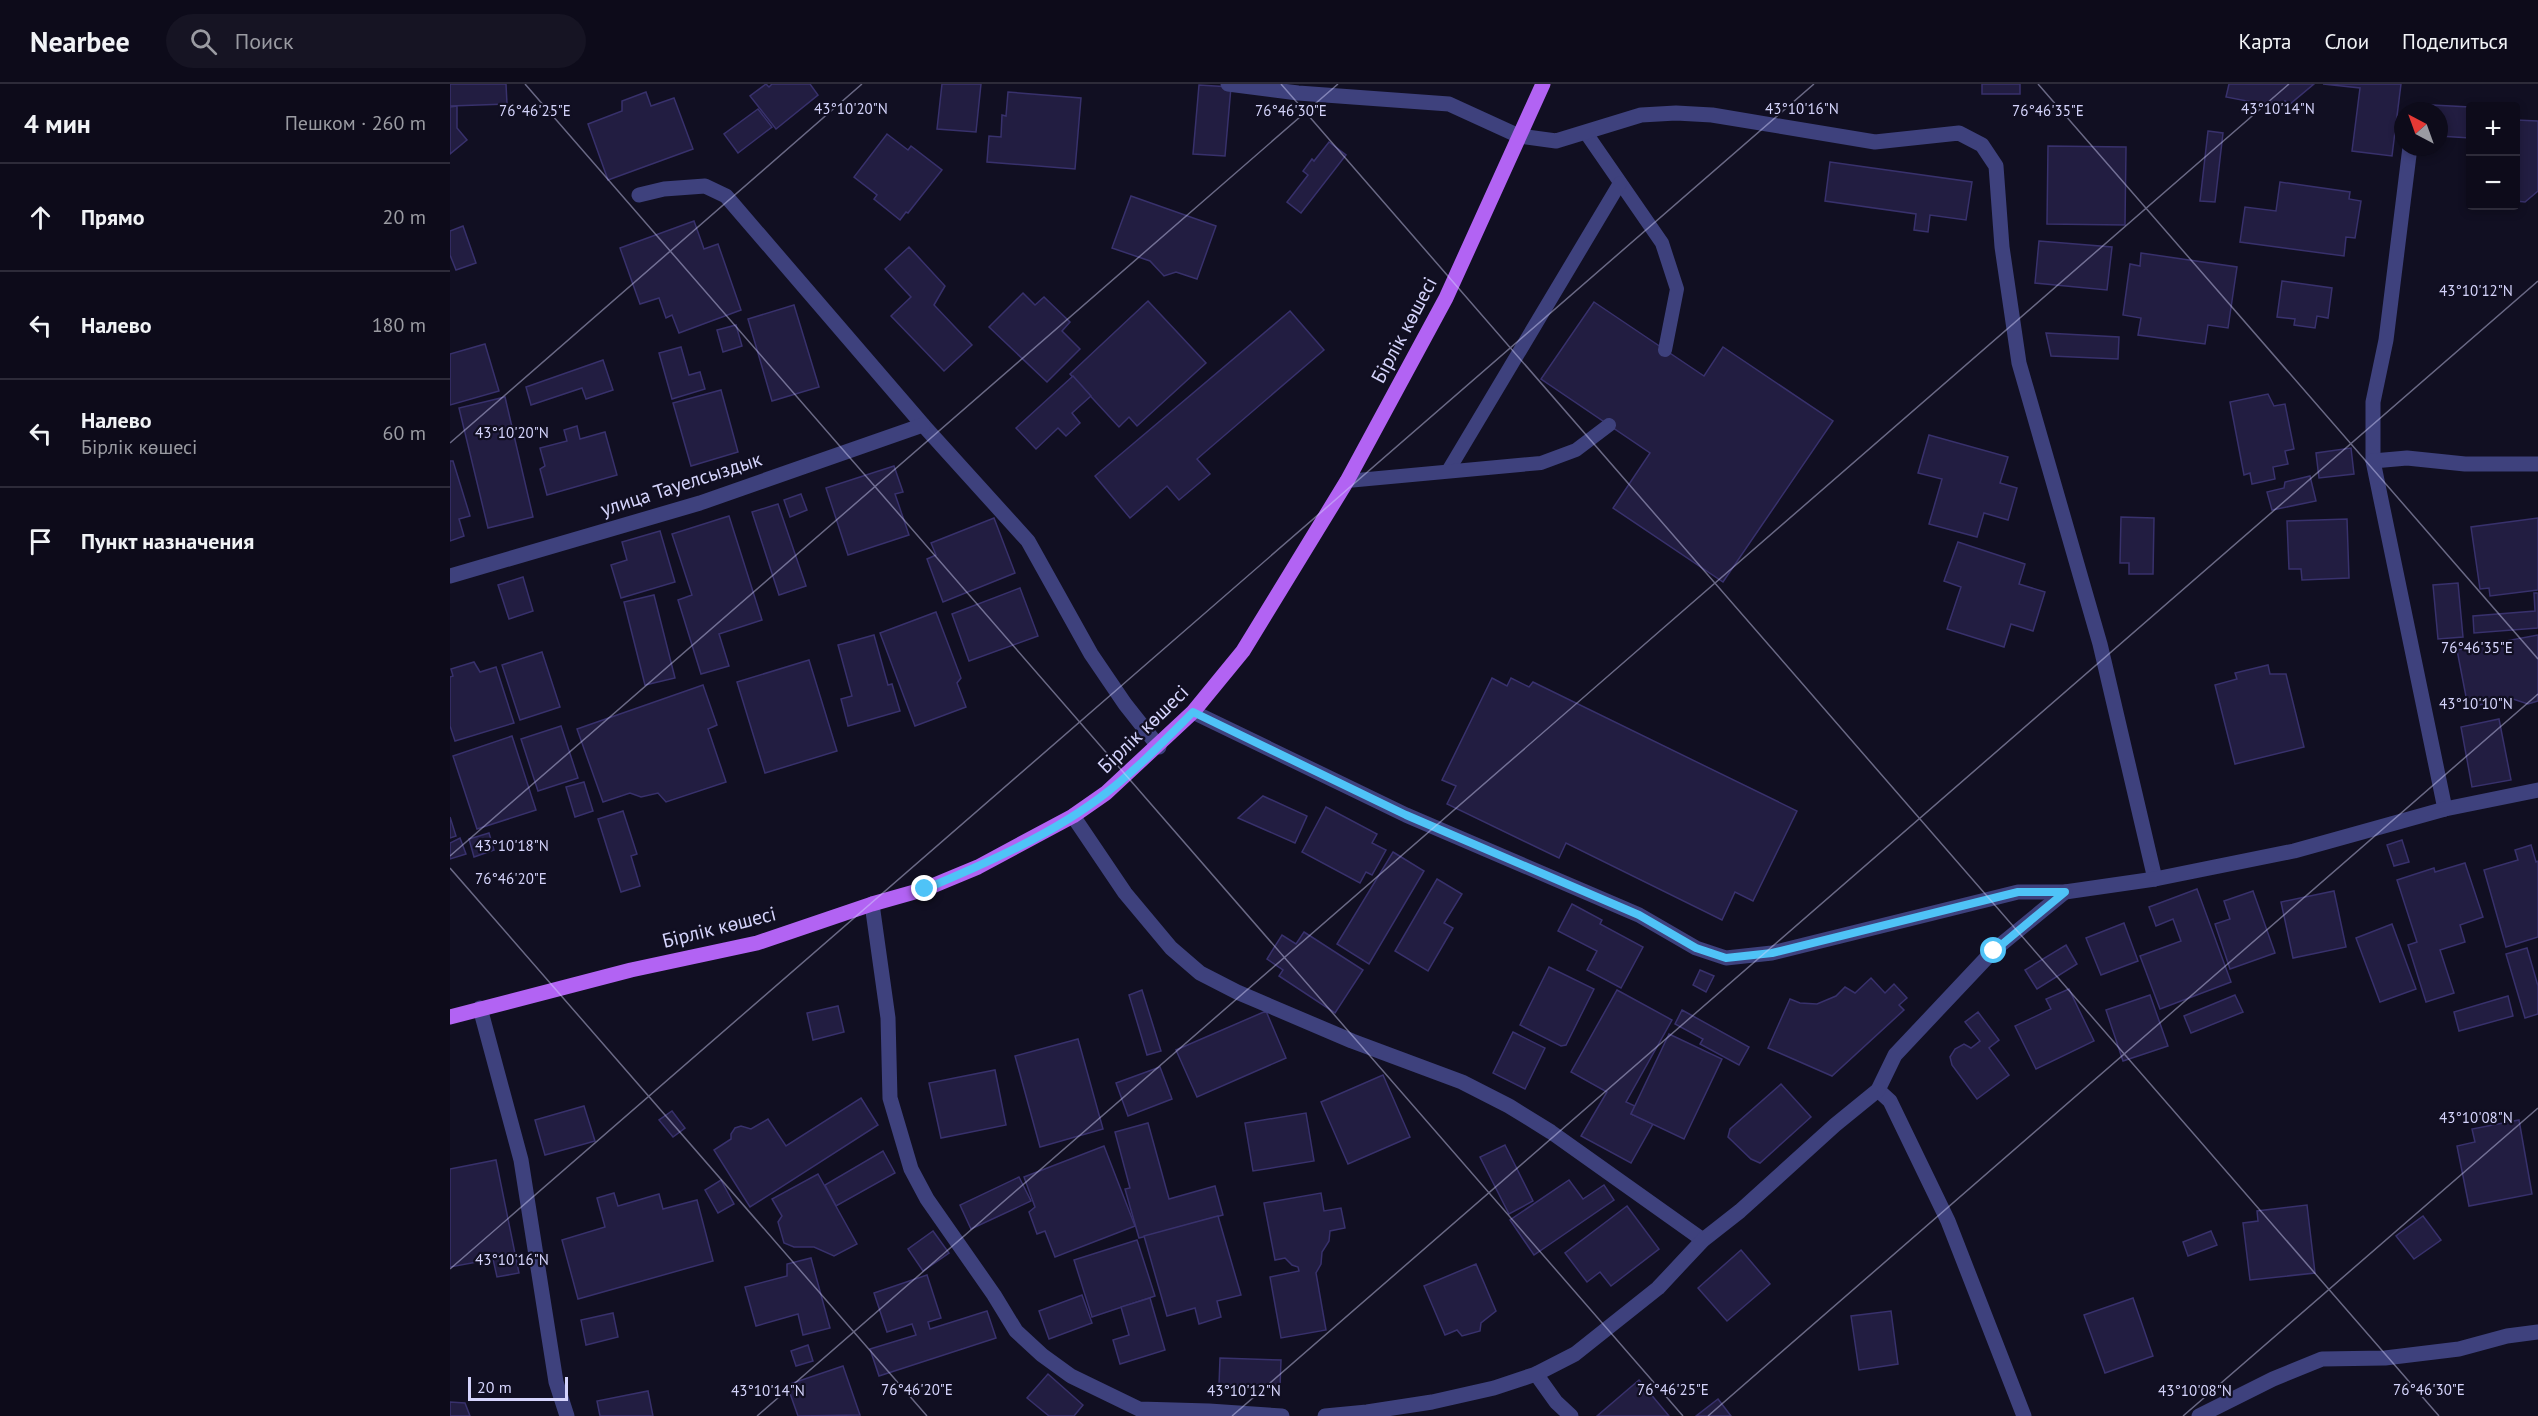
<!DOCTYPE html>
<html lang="ru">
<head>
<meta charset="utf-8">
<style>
  body { margin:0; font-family:"PT Sans",sans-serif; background:#161423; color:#f1f3f6 }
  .controls { position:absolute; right:18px; top:18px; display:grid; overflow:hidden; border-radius:6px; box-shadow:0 3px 9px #0003 }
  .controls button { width:54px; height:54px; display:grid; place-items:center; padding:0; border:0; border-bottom:2px solid #2d2b39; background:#0d0b1a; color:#f1f3f6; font:30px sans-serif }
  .compass { position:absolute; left:1944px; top:18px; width:54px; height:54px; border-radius:50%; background:#0d0b1a; box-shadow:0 3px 9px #0003; rotate:319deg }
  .scale { position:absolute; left:18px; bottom:15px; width:100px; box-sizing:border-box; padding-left:6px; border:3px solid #d5d4fc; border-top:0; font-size:16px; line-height:21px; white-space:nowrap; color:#d5d4fc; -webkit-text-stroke:4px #110f22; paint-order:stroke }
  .stop { position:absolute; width:18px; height:18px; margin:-14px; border:4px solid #4fc3f7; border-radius:50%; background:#fff }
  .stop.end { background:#4fc3f7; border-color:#fff; box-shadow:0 2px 6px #0008 }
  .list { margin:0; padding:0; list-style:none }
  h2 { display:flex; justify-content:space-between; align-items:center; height:78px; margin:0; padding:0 24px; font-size:26px }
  h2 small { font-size:20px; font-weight:400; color:#9a9ba2 }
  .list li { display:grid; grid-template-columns:39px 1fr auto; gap:18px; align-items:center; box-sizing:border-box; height:108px; padding:0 24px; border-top:2px solid #2d2b39 }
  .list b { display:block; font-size:22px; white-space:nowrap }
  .list p { margin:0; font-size:20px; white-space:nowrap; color:#9a9ba2 }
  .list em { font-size:20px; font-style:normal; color:#9a9ba2 }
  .icon { flex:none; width:33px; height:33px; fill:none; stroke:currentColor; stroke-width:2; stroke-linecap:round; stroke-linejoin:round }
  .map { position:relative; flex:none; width:2088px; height:1332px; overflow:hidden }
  header { display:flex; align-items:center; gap:36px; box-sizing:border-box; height:84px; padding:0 30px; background:#0d0b1a; border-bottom:2px solid #2d2b39 }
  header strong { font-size:28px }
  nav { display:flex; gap:33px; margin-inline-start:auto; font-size:21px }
  .search { width:420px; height:54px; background:#161423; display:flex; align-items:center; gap:15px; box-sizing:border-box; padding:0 21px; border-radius:33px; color:#9a9ba2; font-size:22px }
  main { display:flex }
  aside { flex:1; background:#0d0b1a }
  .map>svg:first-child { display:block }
  .building { fill:#221d41; stroke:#38316c; stroke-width:1.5 }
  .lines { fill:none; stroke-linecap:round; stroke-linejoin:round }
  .lane { stroke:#3e417d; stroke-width:14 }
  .street { stroke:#3e417d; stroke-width:15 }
  .primary { stroke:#b263f3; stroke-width:15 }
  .route { stroke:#4fc3f7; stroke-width:8 }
  .ticks { fill:none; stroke:#d5d4fc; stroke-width:1.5; stroke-opacity:0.45 }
  .labels { text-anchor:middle; stroke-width:4.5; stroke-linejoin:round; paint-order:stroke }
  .street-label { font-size:20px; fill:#d5d4fc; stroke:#110f22 }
  .ticks-label { font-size:15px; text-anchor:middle; fill:#d5d4fc; stroke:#110f22; stroke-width:4.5; stroke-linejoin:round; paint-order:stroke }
</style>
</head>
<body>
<header>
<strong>Nearbee</strong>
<div class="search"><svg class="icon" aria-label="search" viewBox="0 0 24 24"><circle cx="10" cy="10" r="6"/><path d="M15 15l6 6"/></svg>Поиск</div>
<nav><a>Карта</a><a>Слои</a><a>Поделиться</a></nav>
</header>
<main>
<aside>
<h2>4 мин<small>Пешком · 260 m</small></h2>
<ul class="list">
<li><svg class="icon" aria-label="ahead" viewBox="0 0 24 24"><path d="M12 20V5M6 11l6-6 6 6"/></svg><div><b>Прямо</b></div><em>20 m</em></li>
<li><svg class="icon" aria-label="left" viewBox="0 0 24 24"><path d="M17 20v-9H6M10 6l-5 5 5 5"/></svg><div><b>Налево</b></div><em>180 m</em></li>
<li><svg class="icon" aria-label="left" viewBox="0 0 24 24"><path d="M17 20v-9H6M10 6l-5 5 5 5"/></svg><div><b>Налево</b><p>Бірлік көшесі</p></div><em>60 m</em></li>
<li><svg class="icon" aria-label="arrive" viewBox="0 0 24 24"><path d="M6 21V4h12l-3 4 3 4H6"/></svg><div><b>Пункт назначения</b></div></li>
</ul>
</aside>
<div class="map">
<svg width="2088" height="1332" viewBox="0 0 2088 1332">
  <rect width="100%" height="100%" fill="#110f22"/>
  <g class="building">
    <polygon points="0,0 56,0 57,20 0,22"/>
    <polygon points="316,0 319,3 322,0 360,0 368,11 326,45 300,12"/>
    <polygon points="492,0 531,0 526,48 487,45"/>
    <rect x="1532" y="0" width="38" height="10"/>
    <polygon points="1779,0 1864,0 1840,20 1835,17 1828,23 1776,13"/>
    <polygon points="1873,0 1951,0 1942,72 1902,67 1910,4"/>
    <polygon points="749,1 781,3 775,72 743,70"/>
    <polygon points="196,8 201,22 224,14 243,65 158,96 138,40 172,27 172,17"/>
    <polygon points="558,8 631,14 625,85 537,78 539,52 551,53 552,31 556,32"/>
    <polygon points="1982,21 2020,23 2020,54 1989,52 1989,27 1982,27"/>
    <polygon points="7,22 7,44 17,56 0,70 0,23"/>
    <polygon points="308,25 322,43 288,69 274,50"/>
    <polygon points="2066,36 2088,37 2088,107 2075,118 2066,117"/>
    <polygon points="1758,47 1773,49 1765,118 1750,117"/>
    <polygon points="437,50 458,66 461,62 492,86 458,129 456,128 450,136 424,115 427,111 404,93"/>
    <polygon points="879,58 896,71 851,129 837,118 858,91 853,87 862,75 864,77"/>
    <polygon points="1598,62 1676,63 1675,141 1597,140"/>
    <polygon points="1380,78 1522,98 1516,136 1480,131 1478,148 1464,146 1466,130 1375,117"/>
    <polygon points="1830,98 1900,108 1899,115 1911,117 1905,154 1896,153 1894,172 1790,158 1795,123 1826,127"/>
    <polygon points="681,112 766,142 747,195 726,188 714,192 700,177 662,164"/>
    <polygon points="244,137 254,165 268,160 291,226 229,249 222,231 216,234 209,214 190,220 170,164"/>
    <polygon points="13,142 26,179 6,186 0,171 0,147"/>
    <polygon points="1589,157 1662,163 1657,206 1585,199"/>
    <polygon points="459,163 495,202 484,221 522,261 494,287 441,232 461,213 435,185"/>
    <polygon points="1691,169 1787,183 1778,244 1758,241 1755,260 1688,251 1691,234 1673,231 1680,180 1690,182"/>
    <polygon points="1832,197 1882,204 1878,234 1867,232 1865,244 1844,241 1845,235 1827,233"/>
    <polygon points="573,209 585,221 594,213 620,238 612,247 630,265 597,298 539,243"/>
    <polygon points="698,217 756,279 687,342 679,333 669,343 620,290"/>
    <polygon points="1144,218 1254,292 1273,263 1383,337 1273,498 1163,424 1200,369 1091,295"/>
    <polygon points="344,221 369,303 322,317 298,235"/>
    <polygon points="840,227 874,266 747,375 760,390 729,416 717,402 680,434 645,392"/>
    <polygon points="286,241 292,262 273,268 267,246"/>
    <polygon points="1596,249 1669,253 1668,275 1601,272"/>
    <polygon points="35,260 49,307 0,321 0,270"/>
    <polygon points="231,263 239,291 250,288 255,305 222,315 209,269"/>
    <polygon points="153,276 163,306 136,315 132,304 81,321 76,303"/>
    <polygon points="623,292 641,312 622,329 630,339 616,352 608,344 586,365 566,344"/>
    <polygon points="271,306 288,368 241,382 223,319"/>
    <polygon points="1818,310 1824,322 1835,320 1844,365 1835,367 1838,380 1823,383 1825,395 1802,400 1800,389 1794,391 1780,318"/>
    <polygon points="55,313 83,433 38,444 9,324"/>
    <polygon points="127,342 130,355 155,348 167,391 97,411 90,385 95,382 90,364 117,357 114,346"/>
    <polygon points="1479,351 1558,373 1550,399 1567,404 1558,436 1534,429 1527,453 1479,440 1492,395 1468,389"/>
    <polygon points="1901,364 1904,390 1869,394 1866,369"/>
    <polygon points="0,377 3,377 20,432 9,435 14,452 0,457"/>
    <polygon points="444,382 453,408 445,410 459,451 398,471 376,404"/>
    <polygon points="1860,392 1866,417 1822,426 1817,408 1834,404 1835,398"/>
    <polygon points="351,410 357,426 340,433 334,416"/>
    <polygon points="328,420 356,502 329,511 302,428"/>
    <polygon points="279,432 312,536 269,550 279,582 251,590 228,516 242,511 222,450"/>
    <polygon points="1671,433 1704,434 1703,490 1679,490 1679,479 1670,479"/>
    <polygon points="544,434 565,489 493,518 477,475 486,471 481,459"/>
    <polygon points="2088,434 2088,506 2040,512 2039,504 2030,505 2021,443"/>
    <polygon points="1897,435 1899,494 1852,496 1851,485 1839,485 1837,437"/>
    <polygon points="210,447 225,498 171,514 161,481 177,476 172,458"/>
    <polygon points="1508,458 1575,480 1569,500 1595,508 1583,547 1561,540 1554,563 1497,545 1511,503 1494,497"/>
    <polygon points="73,493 83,527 59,535 48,501"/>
    <polygon points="2008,499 2013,553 1988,555 1983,501"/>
    <polygon points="570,504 588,552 519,577 502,530"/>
    <polygon points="2084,509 2088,509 2088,544 2024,549 2023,532 2085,527"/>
    <polygon points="204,511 225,594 195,601 174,518"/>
    <polygon points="486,528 511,594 507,599 516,623 465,642 430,549"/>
    <polygon points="424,551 438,601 442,600 450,627 398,642 391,615 402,612 388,561"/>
    <polygon points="2088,551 2088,617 2078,620 2063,615 2018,623 2007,566"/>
    <polygon points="92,568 110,623 70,636 52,581"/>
    <polygon points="359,576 387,667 315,689 287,598"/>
    <polygon points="24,578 30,588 46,583 64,639 5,657 0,642 0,593 3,592 1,585"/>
    <polygon points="1818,581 1820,590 1836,590 1854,663 1785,680 1765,601 1787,595 1785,589"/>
    <polygon points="1042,594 1057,602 1061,594 1079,603 1083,598 1347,727 1303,817 1285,808 1272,836 1116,759 1109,774 997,720 1006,702 992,696"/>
    <polygon points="253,601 267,641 258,645 276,698 216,718 208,709 191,713 180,709 153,718 127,645"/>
    <polygon points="2049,635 2061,696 2022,703 2011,643"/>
    <polygon points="111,642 128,694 88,707 71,655"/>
    <polygon points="62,652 86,726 27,745 3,672"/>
    <polygon points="134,698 143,727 125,733 116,703"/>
    <polygon points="813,712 857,732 845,759 788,734"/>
    <polygon points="876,723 927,750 922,759 936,766 922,791 916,788 910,799 852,768"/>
    <polygon points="173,727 187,770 181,772 190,802 171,808 148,735"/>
    <polygon points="0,733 6,752 0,754"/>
    <polygon points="39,749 44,766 24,773 19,755"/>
    <polygon points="10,754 16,770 0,775 0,759"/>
    <polygon points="1952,756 1959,778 1944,782 1937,761"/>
    <polygon points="2081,761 2086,778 2088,777 2088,853 2056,863 2034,786 2068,776 2065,766"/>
    <polygon points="943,768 974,787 919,880 887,860"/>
    <polygon points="2015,779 2033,833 2010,841 2015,858 1990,866 2004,909 1976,918 1958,861 1967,858 1947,796 1984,784 1985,788"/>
    <polygon points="987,795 1012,810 994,839 1003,844 978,887 945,867"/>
    <polygon points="1747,805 1781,898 1710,925 1690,872 1731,857 1723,835 1706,842 1699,823"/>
    <polygon points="1803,807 1825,869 1780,885 1765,840 1780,835 1774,817"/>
    <polygon points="1884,807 1896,863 1843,874 1831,818"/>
    <polygon points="1122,820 1152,836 1150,840 1193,863 1171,904 1137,886 1147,867 1108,847"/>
    <polygon points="1674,839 1688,877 1651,891 1636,854"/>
    <polygon points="1942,840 1966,905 1930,918 1906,854"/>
    <polygon points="854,848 913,886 885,929 829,892 833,886 817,875 832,851 846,860"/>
    <polygon points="1616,861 1627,880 1587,905 1575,886"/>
    <polygon points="2077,864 2088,902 2088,930 2075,934 2056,870"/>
    <polygon points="1099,883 1144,905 1116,961 1111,962 1070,941"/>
    <polygon points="1250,886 1264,892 1256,908 1243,901"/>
    <polygon points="1421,894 1435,909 1444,900 1457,914 1449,921 1454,926 1382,992 1318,964 1340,915 1350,919 1367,920 1386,912 1395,903 1405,909"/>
    <polygon points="1619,905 1644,957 1586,985 1565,942 1601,925 1596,915"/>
    <polygon points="692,906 711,967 697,971 679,911"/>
    <polygon points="1167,906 1222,936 1176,1018 1185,1022 1181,1030 1203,1040 1181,1079 1131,1052 1157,1008 1121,988"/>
    <polygon points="1700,911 1718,962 1673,977 1656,926"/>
    <polygon points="1785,911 1793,928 1741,949 1734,932"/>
    <polygon points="2058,912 2063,932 2009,947 2004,928"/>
    <polygon points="388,922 394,948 363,956 357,929"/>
    <polygon points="1232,926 1299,963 1289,981 1250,960 1253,955 1225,940"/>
    <polygon points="816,927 836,974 747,1013 726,966"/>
    <polygon points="1528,928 1549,956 1539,964 1559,991 1527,1015 1502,981 1500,973 1505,965 1514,960 1521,964 1530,957 1515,938"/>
    <polygon points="1063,948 1095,964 1075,1005 1043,989"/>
    <polygon points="1219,950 1272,975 1234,1055 1181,1030"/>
    <polygon points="628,955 653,1045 590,1063 565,972"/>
    <polygon points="710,983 722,1015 678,1032 666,999"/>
    <polygon points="545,986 556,1041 491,1054 479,999"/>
    <polygon points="933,991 960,1053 898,1080 871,1018"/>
    <polygon points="1331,1000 1361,1033 1310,1079 1301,1075 1278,1053 1280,1045"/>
    <polygon points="411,1014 428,1041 300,1123 264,1066 281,1055 281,1050 285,1044 291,1042 301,1045 318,1035 336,1062"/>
    <polygon points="134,1022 145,1057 95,1071 85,1036"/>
    <polygon points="222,1027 235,1044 223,1053 209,1036"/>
    <polygon points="856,1029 864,1077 803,1087 795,1039"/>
    <polygon points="2069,1036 2082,1110 2019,1122 2007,1062 2025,1058 2022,1045"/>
    <polygon points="698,1039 719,1115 765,1102 773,1131 689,1154 675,1105 680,1104 665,1048"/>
    <polygon points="1055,1061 1083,1117 1059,1130 1030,1073"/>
    <polygon points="654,1062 685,1142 605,1173 595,1147 587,1150 579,1128 585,1123 574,1093"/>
    <polygon points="433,1067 445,1089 386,1122 375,1101"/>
    <polygon points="46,1076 69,1189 47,1193 43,1175 0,1183 0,1085"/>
    <polygon points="368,1090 407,1160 384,1172 364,1163 344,1163 334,1159 328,1138 332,1132 322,1115"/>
    <polygon points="569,1093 581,1117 521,1145 510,1121"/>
    <polygon points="271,1096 284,1120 268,1129 255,1106"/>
    <polygon points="1119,1096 1133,1115 1154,1101 1164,1116 1084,1171 1060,1136"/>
    <polygon points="164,1109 168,1122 209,1110 213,1125 247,1116 263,1177 128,1215 112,1156 155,1143 147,1114"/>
    <polygon points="871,1109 874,1127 891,1124 895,1144 880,1147 879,1157 872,1168 871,1180 866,1189 876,1246 831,1254 820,1193 849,1187 848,1183 842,1181 835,1174 825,1176 814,1119"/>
    <polygon points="1857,1121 1865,1189 1800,1196 1793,1139 1808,1137 1807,1127"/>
    <polygon points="1177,1122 1209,1165 1161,1202 1150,1188 1137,1198 1115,1169"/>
    <polygon points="768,1132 791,1211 767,1217 771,1233 749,1240 745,1224 717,1232 694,1152"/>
    <polygon points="1973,1132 1991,1156 1964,1175 1946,1152"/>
    <polygon points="483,1147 499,1169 473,1187 458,1165"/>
    <polygon points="1761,1147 1767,1161 1738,1172 1733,1158"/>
    <polygon points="687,1156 705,1212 642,1233 624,1176"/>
    <polygon points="1291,1166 1320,1200 1277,1237 1248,1204"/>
    <polygon points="361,1174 380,1244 353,1251 348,1230 306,1242 295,1203 337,1192 337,1180"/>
    <polygon points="1026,1180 1046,1227 1031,1239 1030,1247 1012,1252 1007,1246 995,1251 974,1202"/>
    <polygon points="477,1191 491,1234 478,1238 480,1245 537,1227 546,1254 429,1292 420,1265 466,1251 462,1240 437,1248 424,1209"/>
    <polygon points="632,1211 642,1239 599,1255 589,1227"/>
    <polygon points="700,1214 715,1266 670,1280 663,1256 679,1251 671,1223"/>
    <polygon points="1683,1214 1703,1272 1655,1289 1634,1231"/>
    <polygon points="1441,1227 1448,1280 1409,1286 1401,1232"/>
    <polygon points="163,1229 168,1253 136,1261 131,1236"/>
    <polygon points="358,1261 363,1277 346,1282 341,1267"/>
    <polygon points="770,1274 831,1276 830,1303 769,1301"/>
    <polygon points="393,1282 410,1331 348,1332 337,1301"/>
    <polygon points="598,1290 633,1321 624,1332 599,1332 577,1314"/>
    <polygon points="1189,1296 1219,1332 1147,1332"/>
    <polygon points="198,1307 203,1332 150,1332 147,1317"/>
    <polygon points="1268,1315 1281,1332 1246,1332"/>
    <polygon points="0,1318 15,1319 20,1332 0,1332"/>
  </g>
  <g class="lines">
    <g class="lane">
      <polyline points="1136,49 1212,159 1227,205 1215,266"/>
      <polyline points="998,387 1170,99"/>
      <polyline points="897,397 1091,379 1126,366 1159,341"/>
    </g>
    <g class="street">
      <polyline points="778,0 848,9 999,20 1069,52 1106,57 1191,31 1226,29 1262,31 1425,58 1509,49 1532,61 1546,82 1552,163 1569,279 1650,560 1705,795"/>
      <polyline points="1960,63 1936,256 1923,318 1923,377 1995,725"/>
      <polyline points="189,111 214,105 255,102 276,112 473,341 578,457 641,570 675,620 709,663"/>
      <polyline points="1923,377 1957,374 2015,380 2088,380"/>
      <polyline points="0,492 250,419 473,341"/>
      <polyline points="743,628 956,731 1189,831 1246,864 1276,874 1322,869 1568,808 1615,808 1705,795 1844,767 1995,725 2088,706"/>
      <polyline points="623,732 675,809 721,864 750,889 787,908 902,957 1012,998 1059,1022 1101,1048 1253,1156"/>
      <polyline points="422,820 438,934 440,1014 461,1085 477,1115 544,1211 566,1247 592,1271 621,1292 689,1325 759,1327 832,1332"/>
      <polyline points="30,924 71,1076 106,1298 117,1332"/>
      <polyline points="1428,1006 1440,1017 1498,1137 1574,1332"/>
      <polyline points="1086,1290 1106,1318 1121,1332"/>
      <polyline points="875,1332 917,1328 982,1318 1044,1304 1086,1290 1125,1270 1208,1204 1253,1156 1290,1127 1385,1041 1428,1006 1445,971 1543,867 1615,808"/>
      <polyline points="1749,1332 1823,1295 1872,1275 1935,1274 2009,1265 2057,1252 2088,1248"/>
    </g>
    <polyline class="primary" points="0,933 181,886 307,859 422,820 475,805 528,783 623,732 656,709 743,628 793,567 897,397 996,214 1093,0"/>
  </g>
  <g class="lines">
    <path class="route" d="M475,805c60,-25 130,-56 181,-96 31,-24 59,-53 87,-81l213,103 233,100 57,33 30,10 46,-5 246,-61h47l-71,59"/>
  </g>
  <path class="ticks" d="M75,0l1158,1332M831,0l1158,1332M1588,0l500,575M0,359l412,-359M0,772l888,-772M0,784l477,548M0,1185l1364,-1185M307,1332l1532,-1332M782,1332l1306,-1135M1258,1332l830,-722M1733,1332l355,-308"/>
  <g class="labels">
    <g class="street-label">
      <text transform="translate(954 246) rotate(-62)" y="7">Бірлік көшесі</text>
      <text transform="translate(231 400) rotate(-18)" y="7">улица Тауелсыздык</text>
      <text transform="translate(693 645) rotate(-44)" y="7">Бірлік көшесі</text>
      <text transform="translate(269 843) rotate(-14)" y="7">Бірлік көшесі</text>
    </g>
  </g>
  <g class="ticks-label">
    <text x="401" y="30">43°10'20"N</text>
    <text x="1352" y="30">43°10'16"N</text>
    <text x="1828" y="30">43°10'14"N</text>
    <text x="85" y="32">76°46'25"E</text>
    <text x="841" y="32">76°46'30"E</text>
    <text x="1598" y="32">76°46'35"E</text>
    <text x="2026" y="212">43°10'12"N</text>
    <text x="62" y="354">43°10'20"N</text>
    <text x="2027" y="569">76°46'35"E</text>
    <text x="2026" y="625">43°10'10"N</text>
    <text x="62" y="767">43°10'18"N</text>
    <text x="61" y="800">76°46'20"E</text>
    <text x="2026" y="1039">43°10'08"N</text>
    <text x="62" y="1181">43°10'16"N</text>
    <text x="467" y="1311">76°46'20"E</text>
    <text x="1223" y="1311">76°46'25"E</text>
    <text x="1979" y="1311">76°46'30"E</text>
    <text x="318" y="1312">43°10'14"N</text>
    <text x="794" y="1312">43°10'12"N</text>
    <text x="1745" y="1312">43°10'08"N</text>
  </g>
</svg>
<div class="controls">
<button>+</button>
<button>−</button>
</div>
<svg class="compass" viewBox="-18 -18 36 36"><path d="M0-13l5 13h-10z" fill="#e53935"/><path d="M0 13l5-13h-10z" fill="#9a9ba2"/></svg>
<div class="scale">20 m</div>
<div class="stop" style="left:1544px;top:867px"></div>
<div class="stop end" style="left:475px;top:805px"></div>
</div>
</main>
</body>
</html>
